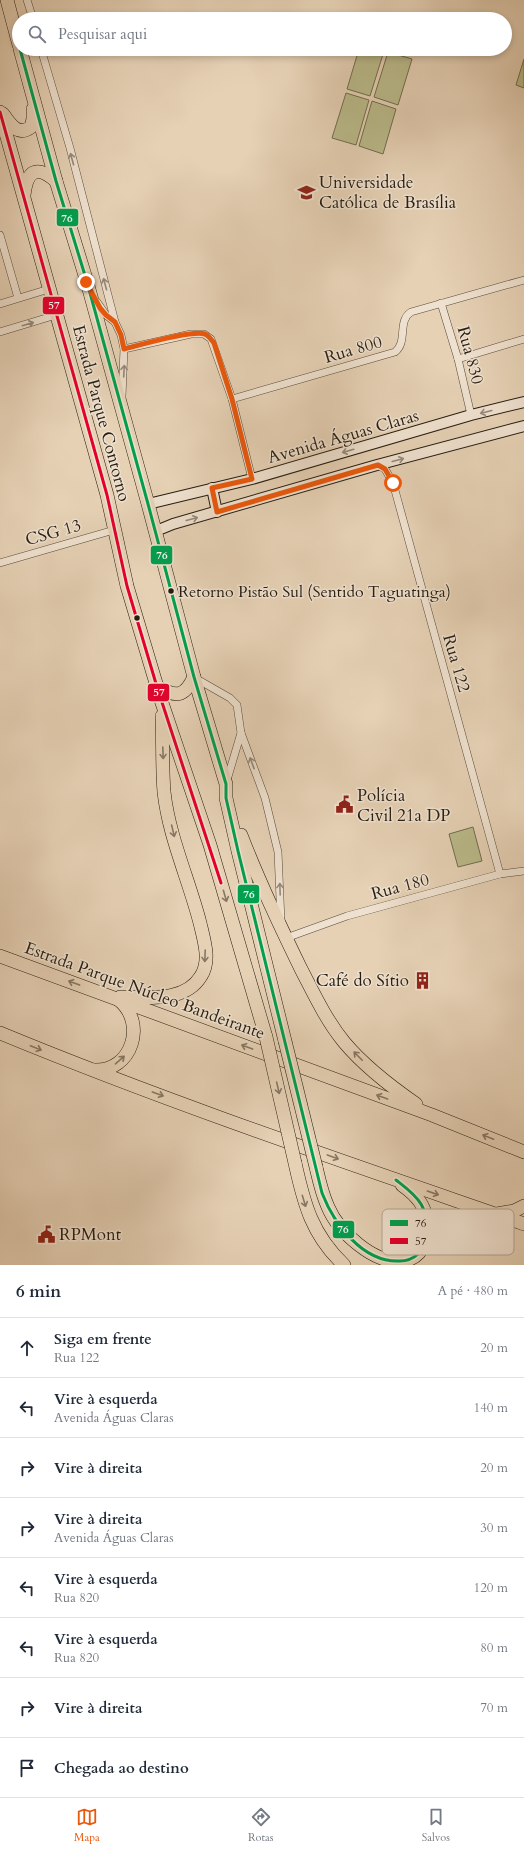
<!DOCTYPE html>
<html lang="pt">
<head>
<meta charset="utf-8">
<style>
  body { margin:0; font-family:Cardo,serif; background:#f6f6f7; color:#1f2937 }
  .stop { position:absolute; width:12px; height:12px; margin:-9px; border:3px solid #ea580c; border-radius:50%; background:#fff }
  .stop.end { background:#ea580c; border-color:#fff; box-shadow:0 1px 4px #0008 }
  .list { margin:0; padding:0; list-style:none }
  h2 { display:flex; justify-content:space-between; align-items:center; height:52px; margin:0; padding:0 16px; font-size:17px }
  h2 small { font-size:13px; font-weight:400; color:#747a83 }
  .list li { display:grid; grid-template-columns:26px 1fr auto; gap:12px; align-items:center; box-sizing:border-box; height:60px; padding:0 16px; border-top:1px solid #e0e1e3 }
  .list b { display:block; font-size:15px; white-space:nowrap }
  .list p { margin:0; font-size:13px; white-space:nowrap; color:#747a83 }
  .list em { font-size:13px; font-style:normal; color:#747a83 }
  .icon { flex:none; width:22px; height:22px; fill:none; stroke:currentColor; stroke-width:2; stroke-linecap:round; stroke-linejoin:round }
  .map { position:relative; flex:none; width:524px; height:1265px; overflow:hidden }
  .search { position:absolute; background:#fff; box-shadow:0 2px 6px #0003; left:12px; right:12px; top:12px; height:44px; display:flex; align-items:center; gap:10px; box-sizing:border-box; padding:0 14px; border-radius:22px; color:#747a83; font-size:15px }
  .sheet { height:532px; background:#fff }
  nav { display:flex; justify-content:space-around; align-items:center; box-sizing:border-box; height:56px; border-top:1px solid #e0e1e3; background:#fff; font-size:11px; color:#747a83 }
  nav a { display:grid; justify-items:center; gap:2px }
  nav .on { color:#ea580c }
  .map>svg:first-child { display:block }
  .green { fill:#baba8a; stroke:#706c4e }
  .lines { fill:none; stroke-linecap:round; stroke-linejoin:round }
  .street-casing { stroke:#564a3b; stroke-width:8 }
  .secondary-casing { stroke:#261d12; stroke-width:12 }
  .highway-casing { stroke:#261d12; stroke-width:14 }
  .street { stroke:#efe1cf; stroke-width:7 }
  .secondary { stroke:#efe1cf; stroke-width:10 }
  .highway { stroke:#e6d1b5; stroke-width:13 }
  .highway-bridge-casing { stroke:#261d12; stroke-width:14; stroke-linecap:butt }
  .highway-bridge { stroke:#e6d1b5; stroke-width:13 }
  .bus-1-casing { stroke:#efe1cf; stroke-width:6 }
  .bus-2-casing { stroke:#efe1cf; stroke-width:6 }
  .bus-1 { stroke:#029f4e; stroke-width:3 }
  .bus-2 { stroke:#e4002b; stroke-width:3 }
  .oneway { stroke:#95897a }
  .oneway2 { stroke:#867764 }
  .route { stroke:#ea580c; stroke-width:5 }
  .bus-dot { fill:#261d12; stroke:#efe1cf; stroke-width:1.5 }
  .labels { text-anchor:middle; stroke-width:3; stroke-linejoin:round; paint-order:stroke }
  .bus-label { font-size:16px; fill:#261d12; stroke:#efe1cf; text-anchor:start }
  .poi-label { font-size:17px; fill:#261d12; stroke:#efe1cf; text-anchor:start }
  .street-label { font-size:17px; fill:#261d12; stroke:#efe1cf }
  .key { fill:#efe1cf; stroke:#b3a696; stroke-width:1 }
  .key-label { font-size:11px; fill:#261d12 }
  .line-badge { stroke:#efe1cf; stroke-width:1.5 }
  .badge-label { font-size:11px; text-anchor:middle; font-weight:bold; fill:#fff }
</style>
</head>
<body>
<div class="map">
<svg width="524" height="1265" viewBox="0 0 524 1265">
  <rect width="100%" height="100%" fill="#e6d1b5"/>
  <filter id="stains"><feTurbulence type="fractalNoise" baseFrequency=".005" numOctaves="4"/><feColorMatrix values="0 0 0 0 .2 0 0 0 0 .09 0 0 0 0 .02 0 0 0 .5 -.17"/></filter>
  <radialGradient id="worn" r=".72"><stop offset=".6" stop-color="#630" stop-opacity="0"/><stop offset="1" stop-color="#630" stop-opacity=".3"/></radialGradient>
  <g class="green">
    <polygon points="359,49 378,49 384,51 370,96 347,89"/>
    <polygon points="388,52 412,59 398,105 374,97"/>
    <polygon points="524,59 524,88 516,85"/>
    <polygon points="346,93 369,100 356,145 332,138"/>
    <polygon points="372,101 396,109 383,154 359,146"/>
    <polygon points="473,827 482,861 458,867 449,834"/>
  </g>
  <g class="lines">
    <defs>
      <g id="street">
        <polyline points="27,0 33,19"/>
        <polyline points="41,49 70,148 115,322"/>
        <polyline points="0,235 18,298"/>
        <polyline points="97,302 106,315 115,322 121,335 124,349 122,396"/>
        <polyline points="441,303 458,359 471,415"/>
        <polyline points="0,304 49,289"/>
        <polyline points="0,332 56,315"/>
        <polyline points="124,349 191,334 204,334 211,339 232,399 252,479"/>
        <polyline points="458,359 524,339"/>
        <path d="M232,399l163,-47c13,-10 2,-31 16,-40l113,-32"/>
        <polyline points="377,465 385,469 393,483 500,874"/>
        <polyline points="0,563 114,530"/>
        <polyline points="195,678 230,698 237,705 241,733 265,798 278,852 281,922"/>
        <polyline points="227,780 241,733"/>
        <polyline points="286,938 347,916 500,874 524,871"/>
      </g>
      <g id="secondary">
        <polyline points="212,488 217,512"/>
        <polyline points="148,504 252,479 471,415 524,402"/>
        <polyline points="156,531 173,524 377,465 524,426"/>
      </g>
      <g id="highway">
        <polyline points="7,0 19,45"/>
        <polyline points="20,49 56,181 87,282 148,504 194,677 226,784 226,798 238,851 285,1041"/>
        <polyline points="0,112 107,495 127,586 161,700 210,845 266,1037"/>
        <path d="M3,114c7,10 15,23 28,13l2,-8v-10"/>
        <path d="M24,195c3,-24 12,-31 32,-14"/>
        <path d="M157,687c19,10 27,11 37,-10"/>
        <path d="M241,835c18,47 38,89 60,134 13,25 25,51 43,73 20,24 46,44 72,62"/>
        <polyline points="0,956 432,1115 524,1152"/>
        <path d="M120,997c26,0 65,6 81,-21 10,-15 3,-36 -1,-53 -11,-43 -31,-86 -36,-131 -2,-25 -1,-51 -2,-76"/>
        <path d="M0,1033c172,71 348,130 524,191"/>
        <path d="M94,1070c38,2 53,-47 25,-70"/>
        <path d="M295,1163c9,41 17,72 49,102"/>
        <path d="M316,1167c3,13 6,27 12,40 10,24 46,58 75,54 27,-4 30,-39 17,-59 -5,-7 -11,-12 -18,-17"/>
        <polyline points="497,1214 514,1211 524,1206"/>
      </g>
    </defs>
    <use href="#street" class="street-casing"/>
    <use href="#secondary" class="secondary-casing"/>
    <use href="#highway" class="highway-casing"/>
    <use href="#street" class="street"/>
    <use href="#secondary" class="secondary"/>
    <use href="#highway" class="highway"/>
    <defs>
      <g id="highway-bridge">
        <polyline points="266,1037 295,1163"/>
        <polyline points="285,1041 316,1167"/>
      </g>
    </defs>
    <use href="#highway-bridge" class="highway-bridge-casing"/>
    <use href="#highway-bridge" class="highway-bridge"/>
    <defs>
      <path id="bus-1" d="M20,49l36,132 31,101 61,222 46,173 32,107v14l12,53 84,342c12,31 41,70 78,68 30,-1 32,-38 21,-57 -6,-10 -16,-17 -25,-24"/>
      <polyline id="bus-2" points="0,112 107,495 127,586 157,687 221,883"/>
    </defs>
    <use href="#bus-1" class="bus-1-casing"/>
    <use href="#bus-2" class="bus-2-casing"/>
    <use href="#bus-1" class="bus-1"/>
    <use href="#bus-2" class="bus-2"/>
  </g>
  <defs><path id="oneway-shaft" d="M-6 0H5M1.5-3L5.5 0L1.5 3" fill="none" stroke-width="1.6" stroke-linecap="round" stroke-linejoin="round"/></defs>
  <g class="oneway">
    <use href="#oneway-shaft" transform="translate(72 159) rotate(-105)"/>
    <use href="#oneway-shaft" transform="translate(105 284) rotate(-105)"/>
    <use href="#oneway-shaft" transform="translate(28 324) rotate(-16)"/>
    <use href="#oneway-shaft" transform="translate(124 371) rotate(-87)"/>
    <use href="#oneway-shaft" transform="translate(486 412) rotate(166)"/>
    <use href="#oneway-shaft" transform="translate(348 451) rotate(164)"/>
    <use href="#oneway-shaft" transform="translate(398 460) rotate(-15)"/>
    <use href="#oneway-shaft" transform="translate(192 519) rotate(-15)"/>
    <use href="#oneway-shaft" transform="translate(252 763) rotate(-110)"/>
    <use href="#oneway-shaft" transform="translate(280 889) rotate(-92)"/>
  </g>
  <g class="oneway2">
    <use href="#oneway-shaft" transform="translate(163 753) rotate(88)"/>
    <use href="#oneway-shaft" transform="translate(173 831) rotate(77)"/>
    <use href="#oneway-shaft" transform="translate(225 896) rotate(74)"/>
    <use href="#oneway-shaft" transform="translate(205 956) rotate(92)"/>
    <use href="#oneway-shaft" transform="translate(74 983) rotate(-160)"/>
    <use href="#oneway-shaft" transform="translate(247 1047) rotate(-160)"/>
    <use href="#oneway-shaft" transform="translate(36 1048) rotate(22)"/>
    <use href="#oneway-shaft" transform="translate(358 1056) rotate(-135)"/>
    <use href="#oneway-shaft" transform="translate(120 1060) rotate(-41)"/>
    <use href="#oneway-shaft" transform="translate(278 1088) rotate(77)"/>
    <use href="#oneway-shaft" transform="translate(158 1094) rotate(20)"/>
    <use href="#oneway-shaft" transform="translate(382 1097) rotate(-160)"/>
    <use href="#oneway-shaft" transform="translate(488 1137) rotate(-158)"/>
    <use href="#oneway-shaft" transform="translate(333 1157) rotate(20)"/>
    <use href="#oneway-shaft" transform="translate(433 1193) rotate(19)"/>
    <use href="#oneway-shaft" transform="translate(304 1201) rotate(73)"/>
  </g>
  <g class="lines">
    <path class="route" d="M86,282l14,26 6,7 9,7 6,13 3,14c16,-4 67,-19 81,-15 4,2 6,5 9,9l18,56 20,80 -40,9 5,24 161,-47 7,4 8,14"/>
  </g>
  <defs>
    <symbol id="university-bare" viewBox="-9 -9 18 18"><path d="M0-5L7-2L0 1L-7-2ZM-4 1L0 2.5L4 1V4Q0 6-4 4Z" fill="#8f2418" stroke="#efe1cf" stroke-width="2.5" paint-order="stroke"/></symbol>
    <symbol id="civic-bare" viewBox="-9 -9 18 18"><path d="M-.6-6.5H3V-4.5H.6V-3L4-1V1h2V6H-6V1h2V-1L-.6-3ZM-1.2 2.5V6h2.4V2.5Z" fill="#8f2418" stroke="#efe1cf" stroke-width="2.5" paint-order="stroke"/></symbol>
    <symbol id="building-bare" viewBox="-9 -9 18 18"><path d="M-4-6H4V6H1V3H-1V6H-4ZM-2.5-4.3h1.7v1.8h-1.7ZM.8-4.3h1.7v1.8H.8ZM-2.5-1h1.7V.8h-1.7ZM.8-1h1.7V.8H.8Z" fill="#8f2418" stroke="#efe1cf" stroke-width="2.5" paint-order="stroke"/></symbol>
  </defs>
  <g fill-rule="evenodd">
    <use href="#university-bare" x="294" y="180" width="25" height="25"/>
    <use href="#civic-bare" x="332" y="792" width="25" height="25"/>
    <use href="#building-bare" x="410" y="968" width="25" height="25"/>
    <use href="#civic-bare" x="34" y="1222" width="25" height="25"/>
  </g>
  <g class="bus-dot">
    <circle cx="171" cy="591" r="3.5"/>
    <circle cx="137" cy="618" r="3.5"/>
  </g>
  <g class="labels">
    <g class="bus-label">
      <text x="178" y="597">Retorno Pistão Sul (Sentido Taguatinga)</text>
    </g>
    <g class="poi-label">
      <text x="319" y="188">Universidade<tspan x="319" dy="20">Católica de Brasília</tspan></text>
      <text x="357" y="801">Polícia<tspan x="357" dy="20">Civil 21a DP</tspan></text>
      <text x="409" y="986" text-anchor="end">Café do Sítio</text>
      <text x="59" y="1240">RPMont</text>
    </g>
    <g class="street-label">
      <text transform="translate(353 349) rotate(-16)" y="6">Rua 800</text>
      <text transform="translate(471 355) rotate(75)" y="6">Rua 830</text>
      <text transform="translate(102 413) rotate(75)" y="6">Estrada Parque Contorno</text>
      <text transform="translate(343 436) rotate(-16)" y="6">Avenida Águas Claras</text>
      <text transform="translate(53 532) rotate(-16)" y="6">CSG 13</text>
      <text transform="translate(457 663) rotate(74)" y="6">Rua 122</text>
      <text transform="translate(400 886) rotate(-15)" y="6">Rua 180</text>
      <text transform="translate(145 990) rotate(20)" y="6">Estrada Parque Núcleo Bandeirante</text>
    </g>
  </g>
  <rect x="382" y="1209" width="132" height="46" rx="6" class="key"/>
  <rect x="390" y="1220" width="18" height="6" fill="#029f4e"/>
  <rect x="390" y="1238" width="18" height="6" fill="#e4002b"/>
  <g class="key-label">
    <text x="415" y="1227">76</text>
    <text x="415" y="1245">57</text>
  </g>
  <g class="line-badge">
    <rect x="56" y="208" width="23" height="19" rx="4" fill="#029f4e"/>
    <rect x="42" y="296" width="23" height="19" rx="4" fill="#e4002b"/>
    <rect x="150" y="545" width="23" height="20" rx="4" fill="#029f4e"/>
    <rect x="147" y="683" width="23" height="19" rx="4" fill="#e4002b"/>
    <rect x="237" y="884" width="23" height="20" rx="4" fill="#029f4e"/>
    <rect x="332" y="1220" width="23" height="19" rx="4" fill="#029f4e"/>
  </g>
  <g class="badge-label">
    <text x="67" y="222">76</text>
    <text x="54" y="309">57</text>
    <text x="162" y="559">76</text>
    <text x="159" y="696">57</text>
    <text x="249" y="898">76</text>
    <text x="343" y="1233">76</text>
  </g>
  <rect width="100%" height="100%" filter="url(#stains)"/>
  <rect width="100%" height="100%" fill="url(#worn)"/>
</svg>
<div class="stop" style="left:393px;top:483px"></div>
<div class="stop end" style="left:86px;top:282px"></div>
<div class="search"><svg class="icon" aria-label="search" viewBox="0 0 24 24"><circle cx="10" cy="10" r="6"/><path d="M15 15l6 6"/></svg>Pesquisar aqui</div>
</div>
<section class="sheet">
<h2>6 min<small>A pé · 480 m</small></h2>
<ul class="list">
<li><svg class="icon" aria-label="ahead" viewBox="0 0 24 24"><path d="M12 20V5M6 11l6-6 6 6"/></svg><div><b>Siga em frente</b><p>Rua 122</p></div><em>20 m</em></li>
<li><svg class="icon" aria-label="left" viewBox="0 0 24 24"><path d="M17 20v-9H6M10 6l-5 5 5 5"/></svg><div><b>Vire à esquerda</b><p>Avenida Águas Claras</p></div><em>140 m</em></li>
<li><svg class="icon" aria-label="right" viewBox="0 0 24 24"><path d="M7 20v-9h11M14 6l5 5-5 5"/></svg><div><b>Vire à direita</b></div><em>20 m</em></li>
<li><svg class="icon" aria-label="right" viewBox="0 0 24 24"><path d="M7 20v-9h11M14 6l5 5-5 5"/></svg><div><b>Vire à direita</b><p>Avenida Águas Claras</p></div><em>30 m</em></li>
<li><svg class="icon" aria-label="left" viewBox="0 0 24 24"><path d="M17 20v-9H6M10 6l-5 5 5 5"/></svg><div><b>Vire à esquerda</b><p>Rua 820</p></div><em>120 m</em></li>
<li><svg class="icon" aria-label="left" viewBox="0 0 24 24"><path d="M17 20v-9H6M10 6l-5 5 5 5"/></svg><div><b>Vire à esquerda</b><p>Rua 820</p></div><em>80 m</em></li>
<li><svg class="icon" aria-label="right" viewBox="0 0 24 24"><path d="M7 20v-9h11M14 6l5 5-5 5"/></svg><div><b>Vire à direita</b></div><em>70 m</em></li>
<li><svg class="icon" aria-label="arrive" viewBox="0 0 24 24"><path d="M6 21V4h12l-3 4 3 4H6"/></svg><div><b>Chegada ao destino</b></div></li>
</ul>
</section>
<nav>
<a class="on"><svg class="icon" aria-label="map" viewBox="0 0 24 24"><path d="M3 6l6-2 6 2 6-2v14l-6 2-6-2-6 2zM9 4v14M15 6v14"/></svg>Mapa</a>
<a><svg class="icon" aria-label="directions" viewBox="0 0 24 24"><path d="M12 3l9 9-9 9-9-9zM9 14v-3h6M13 9l2 2-2 2"/></svg>Rotas</a>
<a><svg class="icon" aria-label="saved" viewBox="0 0 24 24"><path d="M7 4h10v16l-5-4-5 4z"/></svg>Salvos</a>
</nav>
</body>
</html>
